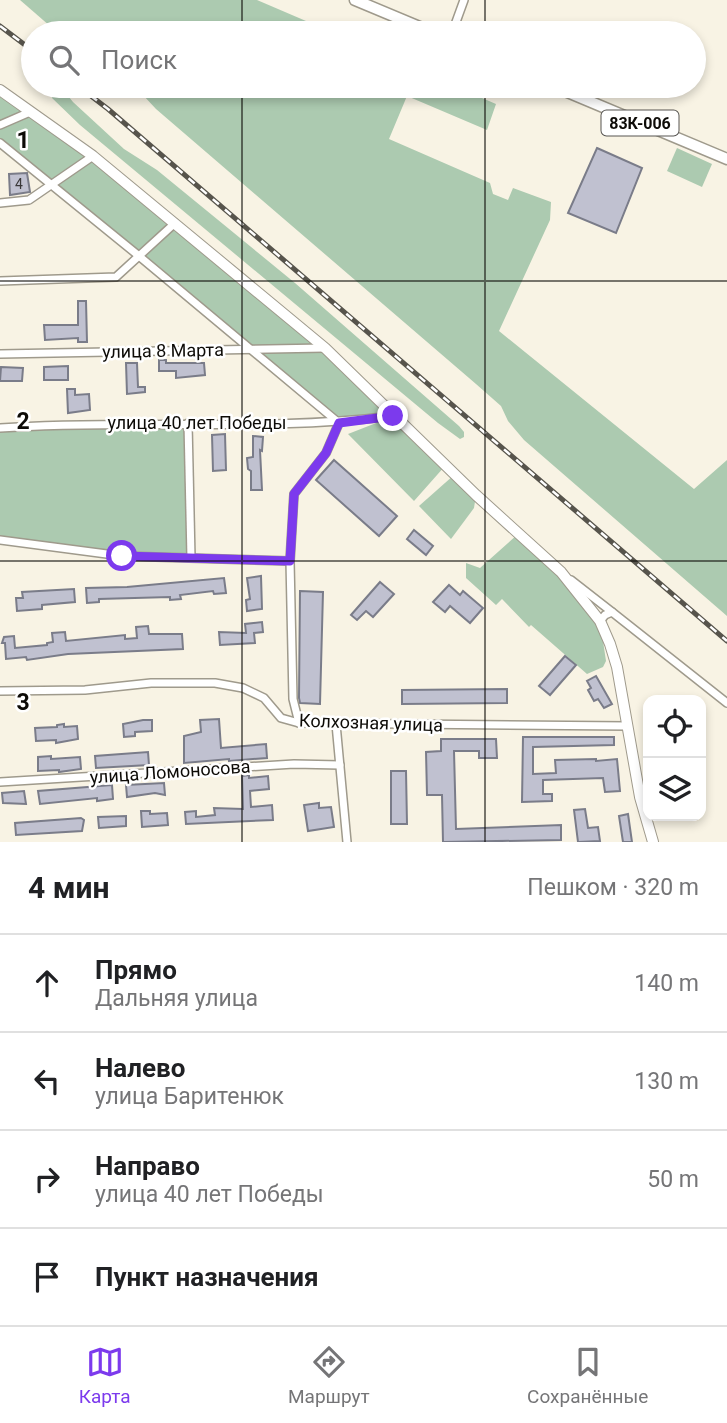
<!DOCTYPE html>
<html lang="ru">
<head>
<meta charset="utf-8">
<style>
  body { margin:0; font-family:Roboto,sans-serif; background:#f6f6f6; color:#202124 }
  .controls { position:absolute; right:21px; bottom:21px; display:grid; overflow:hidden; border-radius:14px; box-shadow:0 4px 10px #0003 }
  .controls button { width:63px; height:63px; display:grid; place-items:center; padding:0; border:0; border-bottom:2px solid #e0e0e0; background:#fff; color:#202124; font:35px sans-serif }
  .stop { position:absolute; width:21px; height:21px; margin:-16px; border:5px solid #7c3aed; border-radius:50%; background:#fff }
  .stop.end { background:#7c3aed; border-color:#fff; box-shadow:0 2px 7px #0008 }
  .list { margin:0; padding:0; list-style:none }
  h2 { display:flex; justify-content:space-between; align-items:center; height:91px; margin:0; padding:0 28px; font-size:30px }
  h2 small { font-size:23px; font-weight:400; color:#757577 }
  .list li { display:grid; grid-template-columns:46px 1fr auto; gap:21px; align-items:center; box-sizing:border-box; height:98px; padding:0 28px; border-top:2px solid #e0e0e0 }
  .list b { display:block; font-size:26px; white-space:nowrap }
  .list p { margin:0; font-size:23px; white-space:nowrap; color:#757577 }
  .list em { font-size:23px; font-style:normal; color:#757577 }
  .icon { flex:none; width:38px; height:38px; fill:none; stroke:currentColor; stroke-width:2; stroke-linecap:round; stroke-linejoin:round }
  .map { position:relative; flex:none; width:727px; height:842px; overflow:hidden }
  .search { position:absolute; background:#fff; box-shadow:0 4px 10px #0003; left:21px; right:21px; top:21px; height:77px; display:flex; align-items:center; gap:18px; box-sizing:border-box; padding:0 24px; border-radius:38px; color:#757577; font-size:26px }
  .sheet { height:483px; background:#fff }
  nav { display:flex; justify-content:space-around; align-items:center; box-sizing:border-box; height:98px; border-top:2px solid #e0e0e0; background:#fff; font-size:19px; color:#757577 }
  nav a { display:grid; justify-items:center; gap:4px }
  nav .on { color:#7c3aed }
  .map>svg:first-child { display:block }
  .green { fill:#accab0 }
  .building { fill:#c0c1d0; stroke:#7a7c89; stroke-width:2 }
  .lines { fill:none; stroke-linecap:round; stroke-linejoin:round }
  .street-casing { stroke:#9f9a8c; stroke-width:10 }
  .secondary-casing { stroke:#9f9a8c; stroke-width:12 }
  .primary-casing { stroke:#9f9a8c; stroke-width:13 }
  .street { stroke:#fff; stroke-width:7 }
  .secondary { stroke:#fff; stroke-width:10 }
  .primary { stroke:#fff; stroke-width:10 }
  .rail-casing { stroke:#57544c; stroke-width:5 }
  .rail { stroke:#fff; stroke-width:2.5; stroke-dasharray:8; stroke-linecap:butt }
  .route { stroke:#7c3aed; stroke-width:9 }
  .grid { fill:none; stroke:#0d0b07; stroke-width:2; stroke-opacity:0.55 }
  .labels { text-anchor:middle; stroke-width:5; stroke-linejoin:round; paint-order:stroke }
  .number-label { font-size:14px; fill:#3a3839 }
  .shield { fill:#fff; stroke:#565451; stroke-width:2 }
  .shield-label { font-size:16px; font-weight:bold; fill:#0d0b07 }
  .street-label { font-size:18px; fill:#0d0b07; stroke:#fff }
  .grid-label { font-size:23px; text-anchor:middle; font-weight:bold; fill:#0d0b07; stroke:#fff; stroke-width:5; stroke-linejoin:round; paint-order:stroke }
</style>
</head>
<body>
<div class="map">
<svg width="727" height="842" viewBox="0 0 727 842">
  <rect width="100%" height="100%" fill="#f8f3e4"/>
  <g class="green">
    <polygon points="20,0 257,0 334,33 58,33"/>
    <polygon points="42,86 61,87 73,102 124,149 157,170 295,283 459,426 464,432 464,437 460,439 438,423 80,125 52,98 54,92"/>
    <polygon points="128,86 454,86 496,104 487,130 407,96 389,139 490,183 493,194 508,200 513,188 551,202 550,220 499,331 694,489 727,460 727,616 524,440 508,421 501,406 476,384 156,109 142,94"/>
    <polygon points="0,91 30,112 325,348 445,466 414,501 348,434 389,418 339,423 0,143"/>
    <polygon points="677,148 712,164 702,187 667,171"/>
    <polygon points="188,423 191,558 122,556 0,540 0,428"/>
    <polygon points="454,475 476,495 474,508 451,539 419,506"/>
    <polygon points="518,534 561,572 600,621 606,661 603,667 587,674 531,625 529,627 502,599 496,605 466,578 466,563 480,568"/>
  </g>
  <g class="building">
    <polygon points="597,148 642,168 616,233 568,213"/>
    <polygon points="27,173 30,192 10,195 9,174"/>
    <polygon points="78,301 86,301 87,342 78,342 78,338 45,340 44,325 78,325"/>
    <polygon points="159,360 166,360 166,363 204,363 205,375 176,378 176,371 159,371"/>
    <polygon points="126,363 137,363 138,387 145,387 145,392 127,394"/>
    <polygon points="68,366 68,380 44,380 44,367"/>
    <polygon points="1,367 23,368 22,381 0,381"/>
    <polygon points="67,389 75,389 75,395 89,394 90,410 68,413"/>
    <polygon points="225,434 226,470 213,471 212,435"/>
    <polygon points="253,436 263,437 262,451 260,450 262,490 251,490 251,471 248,469 247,458 253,457"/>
    <polygon points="334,460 397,516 379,536 316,480"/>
    <polygon points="414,530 433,546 426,555 407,539"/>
    <polygon points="261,576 262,609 247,611 246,600 250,599 247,578"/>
    <polygon points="224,578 226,593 214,594 213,591 180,595 181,599 170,600 170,597 99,599 99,602 87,603 86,588 127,587"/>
    <polygon points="380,582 394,594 373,617 366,611 357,620 351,615"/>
    <polygon points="449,585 460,595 463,591 483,608 470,623 450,606 445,612 433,602"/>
    <polygon points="74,589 75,602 42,605 42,609 17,611 16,598 23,598 22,592"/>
    <polygon points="300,591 323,592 320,704 300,703 299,698"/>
    <polygon points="262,622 263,632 254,633 255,643 220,645 219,632 246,633 245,624"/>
    <polygon points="148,626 149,634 182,634 183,649 68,654 27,660 26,657 6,659 5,643 2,643 4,637 14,636 15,648 47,645 47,643 53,642 52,633 65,632 66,641 125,635 125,639 137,638 136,627"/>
    <polygon points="565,656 576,665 550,695 539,686"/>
    <polygon points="596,676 612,704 604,708 598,699 594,701 588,690 591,688 587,681"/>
    <polygon points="507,689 507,703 402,704 402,690"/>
    <polygon points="219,719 221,748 266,744 267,758 229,761 229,759 184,763 184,736 201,732 200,720"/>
    <polygon points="143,720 152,720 152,731 135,732 135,736 124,737 123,724"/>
    <polygon points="64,724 64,727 77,726 78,739 56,743 56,740 36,741 35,728 57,727 57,725"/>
    <polygon points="523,737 614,737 614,745 533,747 533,774 556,773 555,760 596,759 596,761 617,759 620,791 605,792 603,778 543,780 543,794 552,794 552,801 522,802"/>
    <polygon points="441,739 496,739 497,758 479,758 479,751 454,751 456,829 561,825 561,840 443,842 442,795 427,795 426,752 441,751"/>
    <polygon points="148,752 149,765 96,768 95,756"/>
    <polygon points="51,756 51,759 80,757 81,769 59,772 59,770 38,771 38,757"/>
    <polygon points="391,771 406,771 407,824 391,824"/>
    <polygon points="249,775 249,778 268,776 269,789 250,791 251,807 272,805 273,820 186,824 185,812 196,811 196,817 215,815 214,808 243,809 242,776"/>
    <polygon points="164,783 165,795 155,793 127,797 126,785"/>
    <polygon points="112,785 113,799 97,801 97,798 40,804 38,791"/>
    <polygon points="24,791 26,804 3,803 2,793"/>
    <polygon points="319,803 319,808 331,807 334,827 308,831 304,805"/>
    <polygon points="585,809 588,828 598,827 600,841 578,842 574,810"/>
    <polygon points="141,811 150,811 150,814 167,813 168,825 142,827"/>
    <polygon points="628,814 632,842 623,842 619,816"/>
    <polygon points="126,816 126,826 99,828 98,817"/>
    <polygon points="81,818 84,820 82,831 16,835 15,823"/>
  </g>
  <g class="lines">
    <defs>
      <g id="street">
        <polyline points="452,33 464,0"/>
        <polyline points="0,125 30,112"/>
        <polyline points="0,143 139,256 339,423 326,453 294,494 290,561 293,699 299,723"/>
        <polyline points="0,203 29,200 93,156"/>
        <polyline points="0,281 116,277 175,223"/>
        <polyline points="0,354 325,348"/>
        <polyline points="188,423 191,558"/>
        <path d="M0,428c131,-9 263,4 393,-12"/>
        <polyline points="0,540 122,556 290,561"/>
        <polyline points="571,580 612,612"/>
        <polyline points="600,621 605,615 612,612 727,703"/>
        <polyline points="0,691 85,690 151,683 215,683 243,688 264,698 281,718 299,723 628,726"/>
        <polyline points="336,724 347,842"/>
        <polyline points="0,782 294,764 340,765"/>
      </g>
      <polyline id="secondary" points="0,90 93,156 325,348 476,495 561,572 600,621 610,644 617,667 640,797 653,842"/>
      <g id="primary">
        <polyline points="355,0 434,33"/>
        <polyline points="553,86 727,159"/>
      </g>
    </defs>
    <use href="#street" class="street-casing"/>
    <use href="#secondary" class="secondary-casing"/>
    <use href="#primary" class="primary-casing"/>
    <use href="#street" class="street"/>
    <use href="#secondary" class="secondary"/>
    <use href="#primary" class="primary"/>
    <defs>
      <g id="rail">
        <polyline points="0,26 33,51"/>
        <polyline points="78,86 108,109 727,641"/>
      </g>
    </defs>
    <use href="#rail" class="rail-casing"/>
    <use href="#rail" class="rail"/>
  </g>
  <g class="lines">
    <polyline class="route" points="122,556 290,561 294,494 326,453 339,423 393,416"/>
  </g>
  <path class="grid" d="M242,0v33M485,0v33M242,86v756M485,86v756M0,281h727M0,561h727"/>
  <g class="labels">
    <g class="number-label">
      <text x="19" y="189">4</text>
    </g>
    <rect class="shield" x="601.5" y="110.5" width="77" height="25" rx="5"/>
    <g class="shield-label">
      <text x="640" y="129">83К-006</text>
    </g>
    <g class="street-label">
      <text transform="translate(163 351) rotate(-1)" y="6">улица 8 Марта</text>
      <text x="197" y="429">улица 40 лет Победы</text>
      <text transform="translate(371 723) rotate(2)" y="6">Колхозная улица</text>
      <text transform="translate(170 772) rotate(-4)" y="6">улица Ломоносова</text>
    </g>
  </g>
  <g class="grid-label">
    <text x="23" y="148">1</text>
    <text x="23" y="429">2</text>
    <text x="23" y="710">3</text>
  </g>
</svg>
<div class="controls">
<button><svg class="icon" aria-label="locate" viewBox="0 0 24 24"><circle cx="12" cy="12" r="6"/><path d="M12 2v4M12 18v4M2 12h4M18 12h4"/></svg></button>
<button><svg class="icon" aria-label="layers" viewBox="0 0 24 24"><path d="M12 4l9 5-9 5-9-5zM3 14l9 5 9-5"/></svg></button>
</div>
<div class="stop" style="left:122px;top:556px"></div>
<div class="stop end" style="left:393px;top:416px"></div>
<div class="search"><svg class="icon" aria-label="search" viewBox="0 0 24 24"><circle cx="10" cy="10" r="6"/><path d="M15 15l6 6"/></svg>Поиск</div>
</div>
<section class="sheet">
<h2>4 мин<small>Пешком · 320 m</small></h2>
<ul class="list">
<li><svg class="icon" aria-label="ahead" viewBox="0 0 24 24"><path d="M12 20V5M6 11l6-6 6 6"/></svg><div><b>Прямо</b><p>Дальняя улица</p></div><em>140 m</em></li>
<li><svg class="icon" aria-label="left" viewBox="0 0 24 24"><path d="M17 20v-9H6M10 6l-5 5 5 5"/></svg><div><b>Налево</b><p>улица Баритенюк</p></div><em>130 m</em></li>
<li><svg class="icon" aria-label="right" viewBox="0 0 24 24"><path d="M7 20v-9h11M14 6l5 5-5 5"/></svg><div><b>Направо</b><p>улица 40 лет Победы</p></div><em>50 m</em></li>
<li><svg class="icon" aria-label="arrive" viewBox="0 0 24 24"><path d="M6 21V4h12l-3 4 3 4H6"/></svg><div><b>Пункт назначения</b></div></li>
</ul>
</section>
<nav>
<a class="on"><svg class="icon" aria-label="map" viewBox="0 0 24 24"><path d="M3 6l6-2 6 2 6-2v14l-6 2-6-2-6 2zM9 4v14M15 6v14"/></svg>Карта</a>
<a><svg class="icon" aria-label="directions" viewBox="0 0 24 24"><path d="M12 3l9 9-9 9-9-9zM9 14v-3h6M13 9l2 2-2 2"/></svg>Маршрут</a>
<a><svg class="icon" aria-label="saved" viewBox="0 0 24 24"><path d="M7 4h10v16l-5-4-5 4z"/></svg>Сохранённые</a>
</nav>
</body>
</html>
